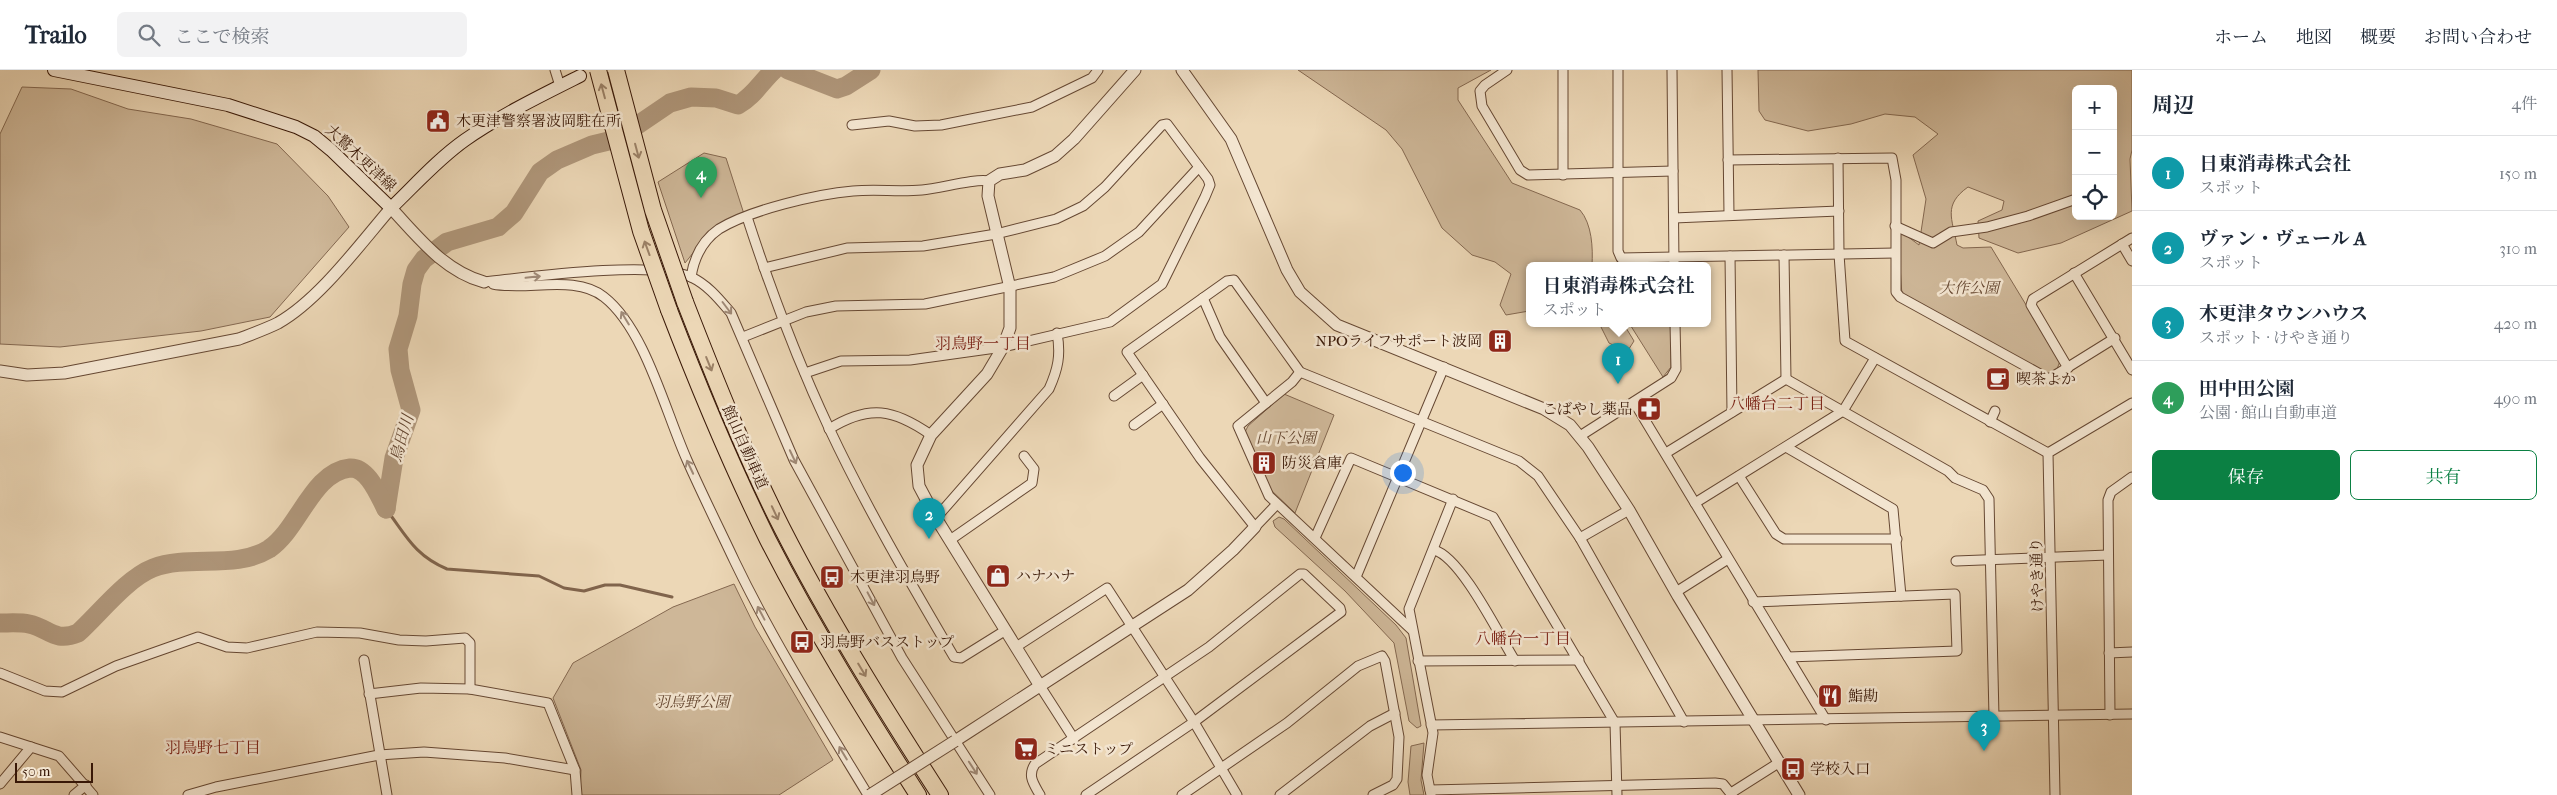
<!DOCTYPE html>
<html lang="ja">
<head>
<meta charset="utf-8">
<style>
  body { margin:0; font-family:"IM FELL French Canon","Noto Serif JP",serif; background:#f2f2f3; color:#1f2937 }
  .controls { position:absolute; right:15px; top:15px; display:grid; overflow:hidden; border-radius:8px; box-shadow:0 5px 20px #0002 }
  .controls button { width:45px; height:45px; display:grid; place-items:center; padding:0; border:0; border-bottom:1px solid #e0e1e3; background:#fff; color:#1f2937; font:25px sans-serif }
  .scale { position:absolute; left:15px; bottom:12px; width:78px; box-sizing:border-box; padding-left:5px; border:2px solid #391807; border-top:0; font-size:14px; line-height:18px; white-space:nowrap; color:#391807; -webkit-text-stroke:4px #f3e5d0; paint-order:stroke }
  .you { position:absolute; left:1402px; top:402px; width:18px; height:18px; margin:-12px; border:4px solid #fff; border-radius:50%; background:#1a73e8; box-shadow:0 0 0 8px #1a73e833 }
  .badge { display:grid; place-items:center; width:32px; height:32px; border-radius:50%; background:#0b8043; color:#fff; font-size:16px; font-weight:700 }
  .pin { position:absolute; translate:-50% -41px; filter:drop-shadow(0 1px 2px #0008) }
  .pin::after { content:''; position:absolute; top:26px; width:18px; height:15px; background:inherit; clip-path:polygon(0 0,100% 0,50% 100%) }
  .popup { position:absolute; left:1526px; top:192px; width:185px; height:65px; box-sizing:border-box; display:grid; place-content:center; border-radius:8px; background:#fff; filter:drop-shadow(0 1px 4px #0005); font-size:16px; white-space:nowrap; color:#747a83 }
  .popup b { font-size:19px; color:#1f2937 }
  .popup::after { content:''; position:absolute; left:50%; top:100%; margin-left:-10px; border:10px solid transparent; border-top-color:#fff }
  .list { margin:0; padding:0; list-style:none }
  h2 { display:flex; justify-content:space-between; align-items:center; height:65px; margin:0; padding:0 20px; font-size:21px }
  h2 small { font-size:16px; font-weight:400; color:#747a83 }
  .list li { display:grid; grid-template-columns:32px 1fr auto; gap:15px; align-items:center; box-sizing:border-box; height:75px; padding:0 20px; border-top:1px solid #e0e1e3 }
  .list b { display:block; font-size:19px; white-space:nowrap }
  .list p { margin:0; font-size:16px; white-space:nowrap; color:#747a83 }
  .list em { font-size:16px; font-style:normal; color:#747a83 }
  .actions { display:flex; gap:10px; padding:15px 20px }
  .actions a { flex:1; padding:11px 0; border:1px solid #0b8043; border-radius:8px; text-align:center; font-size:18px; color:#0b8043 }
  .actions .main { background:#0b8043; color:#fff }
  .icon { flex:none; width:28px; height:28px; fill:none; stroke:currentColor; stroke-width:2; stroke-linecap:round; stroke-linejoin:round }
  .map { position:relative; flex:none; width:2132px; height:725px; overflow:hidden }
  header { display:flex; align-items:center; gap:30px; box-sizing:border-box; height:70px; padding:0 25px; background:#fff; border-bottom:1px solid #e0e1e3 }
  header strong { font-size:24px }
  nav { display:flex; gap:28px; margin-inline-start:auto; font-size:18px }
  .search { width:350px; height:45px; background:#f2f2f3; display:flex; align-items:center; gap:12px; box-sizing:border-box; padding:0 18px; border-radius:8px; color:#747a83; font-size:19px }
  main { display:flex }
  aside { flex:1; background:#fff }
  .map>svg:first-child { display:block }
  .green { fill:#ceb798; stroke:#846850; fill-rule:evenodd }
  .lines { fill:none; stroke-linecap:round; stroke-linejoin:round }
  .stream { stroke:#80644c; stroke-width:3 }
  .river { stroke:#af967a; stroke-width:19 }
  .minor-casing { stroke:#664833; stroke-width:11 }
  .tertiary-casing { stroke:#664833; stroke-width:13 }
  .secondary-casing { stroke:#391807; stroke-width:14 }
  .motorway-casing { stroke:#391807; stroke-width:18 }
  .minor { stroke:#f3e5d0; stroke-width:9 }
  .tertiary { stroke:#f3e5d0; stroke-width:11 }
  .secondary { stroke:#f3e5d0; stroke-width:12 }
  .motorway { stroke:#ecd7b6; stroke-width:16 }
  .tertiary-bridge-casing { stroke:#664833; stroke-width:13; stroke-linecap:butt }
  .motorway-bridge-casing { stroke:#391807; stroke-width:18; stroke-linecap:butt }
  .tertiary-bridge { stroke:#f3e5d0; stroke-width:11 }
  .motorway-bridge { stroke:#ecd7b6; stroke-width:16 }
  .oneway { stroke:#9b8167 }
  .oneway2 { stroke:#9f8976 }
  .labels { text-anchor:middle; stroke-width:5; stroke-linejoin:round; paint-order:stroke }
  .poi-label { font-size:15px; fill:#391807; stroke:#f3e5d0; text-anchor:start }
  .street-label { font-size:15px; fill:#391807; stroke:#f3e5d0 }
  .park-label { font-size:15px; font-style:italic; fill:#664832; stroke:#f3e5d0 }
  .neighbourhood-label { font-size:16px; fill:#7a1f14; stroke:#f3e5d0 }
  .water-label { font-size:16px; font-style:italic; fill:#62442f; stroke:#f3e5d0 }
</style>
</head>
<body>
<header>
<strong>Trailo</strong>
<div class="search"><svg class="icon" aria-label="search" viewBox="0 0 24 24"><circle cx="10" cy="10" r="6"/><path d="M15 15l6 6"/></svg>ここで検索</div>
<nav><a>ホーム</a><a>地図</a><a>概要</a><a>お問い合わせ</a></nav>
</header>
<main>
<div class="map">
<svg width="2132" height="725" viewBox="0 0 2132 725">
  <rect width="100%" height="100%" fill="#ecd7b6"/>
  <filter id="stains"><feTurbulence type="fractalNoise" baseFrequency=".004" numOctaves="4"/><feColorMatrix values="0 0 0 0 .2 0 0 0 0 .09 0 0 0 0 .02 0 0 0 .5 -.17"/></filter>
  <radialGradient id="worn" r=".72"><stop offset=".6" stop-color="#630" stop-opacity="0"/><stop offset="1" stop-color="#630" stop-opacity=".3"/></radialGradient>
  <g class="green">
    <path d="M1298,0h193l-33,18v12l54,83 68,27c12,14 13,38 12,55h-63v46l-23,4 -6,-10 11,-31 -16,-12 -23,-7 -30,-27 -40,-79 -16,-19z"/>
    <path d="M1758,0h374v80l-2,9 2,52 -71,32 -43,10 -39,-15 -1,-17 24,-11 2,-9 -36,-14c-25,18 -16,31 -11,58l6,3 28,-1 69,114 -3,8 -9,7 -146,-80 -4,-62 5,-1 16,12 7,-46 -13,-44 25,-21 -23,-17 -30,-3 -34,10 -43,7 -43,-11 -6,-9zM2076,19h37v127h-37z"/>
    <polygon points="22,17 71,19 128,39 191,49 277,74 328,126 349,157 270,247 201,261 60,277 0,274 0,64"/>
    <path d="M704,83l22,5 18,56c-39,15 -35,20 -59,49l-27,-81z"/>
    <polygon points="1599,253 1623,253 1634,271 1627,282 1609,273"/>
    <polygon points="1629,253 1671,253 1671,297 1663,307"/>
    <polygon points="1284,324 1334,345 1295,443 1270,419 1245,362 1248,356"/>
    <polygon points="1279,447 1284,449 1396,555 1406,568 1421,656 1417,658 1409,651 1394,573 1345,521 1275,457 1273,451"/>
    <polygon points="734,514 755,557 833,690 779,725 580,725 581,700 553,628 573,593 673,537"/>
    <polygon points="1424,673 1421,710 1424,725 1410,725 1408,712 1411,676"/>
  </g>
  <g class="lines">
    <path class="stream" d="M386,439c20,26 28,46 61,60l92,7 25,12 20,3 21,-6h15l52,12"/>
    <g class="river">
      <polyline points="788,0 837,19 846,16 871,0"/>
      <path d="M386,439l8,-51 17,-48 -11,-40 -2,-21 10,-33 4,-32 4,-14 8,-11 23,-17 51,-15 16,-14 26,-41 17,-12 35,-15 25,-6 53,-36 21,-6 25,1 22,7c16,-9 23,-23 36,-35"/>
      <path d="M0,553c9,0 20,-1 29,1 20,4 25,19 49,9 21,-19 49,-55 75,-65 36,-14 82,2 116,-19 30,-20 43,-77 81,-81 18,-1 29,28 36,41"/>
    </g>
    <defs>
      <g id="minor">
        <polyline points="555,0 560,16"/>
        <polyline points="1507,0 1485,15 1480,21 1482,36 1520,100 1528,105 1673,101"/>
        <polyline points="1618,0 1618,181 1621,188 1895,183"/>
        <polyline points="1672,0 1674,195"/>
        <polyline points="1727,0 1729,144"/>
        <polyline points="852,55 889,51 915,56 941,55 971,49 1032,37 1092,8 1098,0"/>
        <polyline points="1838,88 1839,184 1845,271 2048,383"/>
        <polyline points="1728,90 1892,88 1896,110 1896,222 1900,227 2049,309 2115,268"/>
        <polyline points="1563,105 1563,0"/>
        <path d="M747,147c23,71 50,143 82,211 37,79 81,154 125,229l7,1 45,-28"/>
        <polyline points="1674,148 1839,141"/>
        <polyline points="1895,156 1933,173 1951,162 1987,157 2028,146 2076,129"/>
        <polyline points="2122,174 2132,191"/>
        <polyline points="1784,185 1786,309"/>
        <polyline points="1730,186 1732,342"/>
        <polyline points="764,198 847,178 923,176 996,164 1056,149 1083,136 1105,117 1162,55 1167,54 1208,109 1210,115 1205,127 1162,214 1110,252 1003,277 910,290 841,291 805,303"/>
        <polyline points="2074,203 2132,300"/>
        <path d="M691,207c3,-19 12,-37 28,-48 31,-19 98,-35 134,-38 23,-2 46,1 69,-1 17,-1 53,-12 67,-9"/>
        <path d="M484,212c45,-5 170,-22 207,-5 17,8 28,22 40,36l63,147 108,198 88,137"/>
        <path d="M493,214c34,7 83,-10 111,13 41,32 61,114 83,163 15,34 32,68 48,102 39,81 87,157 133,233"/>
        <polyline points="1203,228 1220,267 1266,333"/>
        <polyline points="743,267 806,242 836,236 925,234 1054,207 1105,186 1139,162 1199,97"/>
        <polyline points="2068,298 2031,235 2033,229 2132,168"/>
        <polyline points="1300,302 1292,312 1238,356 1269,426 1412,560"/>
        <polyline points="1786,309 1920,385 1948,401 1955,408 1983,420 1989,429 1994,647"/>
        <polyline points="1114,326 1143,305"/>
        <polyline points="1634,332 1826,650"/>
        <polyline points="1990,352 1995,341"/>
        <polyline points="1134,355 1163,334"/>
        <path d="M829,359c40,-25 65,-20 102,6"/>
        <polyline points="1580,366 1671,308 1676,299 1675,253"/>
        <polyline points="1786,377 1893,439 1901,526"/>
        <polyline points="1666,383 1786,309"/>
        <polyline points="1739,406 1776,464 1784,469 1897,469"/>
        <polyline points="1695,433 1843,341 1875,288"/>
        <polyline points="1277,434 1255,457 1200,388 1127,282 1227,211 1234,210 1300,302 1519,391 1538,406 1580,468 1684,652"/>
        <path d="M936,448l113,-129c9,-20 12,-34 8,-56"/>
        <polyline points="1315,468 1351,388 1493,447 1615,653 1617,725"/>
        <polyline points="1580,468 1629,440"/>
        <polyline points="950,470 1032,413 1034,399 1024,386"/>
        <path d="M1434,480c27,7 65,85 81,111"/>
        <polyline points="1956,491 2108,485"/>
        <polyline points="1356,507 1444,297"/>
        <polyline points="1676,522 1728,489"/>
        <polyline points="1753,532 1955,524 1957,581 1788,587"/>
        <polyline points="1016,577 1107,518 1194,652 1237,725"/>
        <polyline points="2109,583 2132,582"/>
        <polyline points="364,590 387,725"/>
        <polyline points="1418,591 1579,590"/>
        <polyline points="0,603 45,621 62,622 116,596 198,567 227,577 247,578 317,562 360,563 399,570 426,571 465,568 470,573 470,619"/>
        <polyline points="1040,616 1074,669"/>
        <polyline points="369,624 421,618 470,619 548,633 575,700 577,725"/>
        <polyline points="2110,645 2108,430 2111,422 2132,407"/>
        <polyline points="1431,655 2132,644"/>
        <polyline points="0,667 59,686 93,725"/>
        <polyline points="0,714 31,677"/>
        <polyline points="1430,720 1715,713 1723,714 1732,725"/>
        <polyline points="1731,723 1780,692"/>
        <polyline points="74,725 86,715"/>
        <polyline points="188,725 216,717 379,685 424,682 505,688 575,700"/>
        <path d="M1040,725c-6,-11 -13,-19 -5,-31l174,-117 91,-73h4l36,34 1,4 -147,110 -108,73"/>
        <polyline points="1182,725 1287,653 1358,596 1382,586 1385,591 1399,667 1397,709 1393,715 1373,725"/>
        <polyline points="1280,725 1370,656 1395,643"/>
        <polyline points="1431,725 1427,705 1433,663 1409,539 1453,429"/>
        <polyline points="2055,725 2048,383 2132,333"/>
      </g>
      <g id="tertiary">
        <polyline points="1182,0 1231,69 1287,200 1300,222 1337,255 1544,339 1570,355 1588,377 1629,440 1678,526 1799,725"/>
        <path d="M0,301l27,4 37,-2 175,-34c13,-5 27,-10 39,-16 41,-23 82,-79 113,-115 27,29 53,63 93,74"/>
        <polyline points="1040,616 936,448 919,416 917,395 931,365 987,304 1003,277 1010,258 1010,218 988,126 989,111 1000,104 1025,100 1055,86 1074,69 1135,0"/>
        <polyline points="955,671 1188,520 1233,480 1255,457"/>
      </g>
      <path id="secondary" d="M54,0l174,35 68,22 18,9 17,14 60,58c24,-23 47,-49 74,-68 36,-25 77,-45 115,-64"/>
      <g id="motorway">
        <path d="M685,232c30,77 60,153 97,226 47,92 102,180 158,267"/>
        <path d="M669,240c30,78 62,155 99,230 45,88 97,172 150,255"/>
      </g>
    </defs>
    <use href="#minor" class="minor-casing"/>
    <use href="#tertiary" class="tertiary-casing"/>
    <use href="#secondary" class="secondary-casing"/>
    <use href="#motorway" class="motorway-casing"/>
    <use href="#minor" class="minor"/>
    <use href="#tertiary" class="tertiary"/>
    <use href="#secondary" class="secondary"/>
    <use href="#motorway" class="motorway"/>
    <defs>
      <polyline id="tertiary-bridge" points="870,725 955,671"/>
      <g id="motorway-bridge">
        <polyline points="598,0 641,161 669,240"/>
        <polyline points="616,0 653,140 685,232"/>
      </g>
    </defs>
    <use href="#tertiary-bridge" class="tertiary-bridge-casing"/>
    <use href="#motorway-bridge" class="motorway-bridge-casing"/>
    <use href="#tertiary-bridge" class="tertiary-bridge"/>
    <use href="#motorway-bridge" class="motorway-bridge"/>
  </g>
  <defs><path id="oneway-shaft" d="M-6 0H5M1.5-3L5.5 0L1.5 3" fill="none" stroke-width="1.6" stroke-linecap="round" stroke-linejoin="round" transform="scale(1.25)"/></defs>
  <g class="oneway">
    <use href="#oneway-shaft" transform="translate(603 21) rotate(-105)"/>
    <use href="#oneway-shaft" transform="translate(637 81) rotate(75)"/>
    <use href="#oneway-shaft" transform="translate(647 178) rotate(-110)"/>
    <use href="#oneway-shaft" transform="translate(709 294) rotate(68)"/>
    <use href="#oneway-shaft" transform="translate(775 443) rotate(65)"/>
    <use href="#oneway-shaft" transform="translate(862 600) rotate(59)"/>
  </g>
  <g class="oneway2">
    <use href="#oneway-shaft" transform="translate(533 207) rotate(-6)"/>
    <use href="#oneway-shaft" transform="translate(727 238) rotate(53)"/>
    <use href="#oneway-shaft" transform="translate(625 248) rotate(-121)"/>
    <use href="#oneway-shaft" transform="translate(793 387) rotate(65)"/>
    <use href="#oneway-shaft" transform="translate(690 397) rotate(-115)"/>
    <use href="#oneway-shaft" transform="translate(871 529) rotate(62)"/>
    <use href="#oneway-shaft" transform="translate(761 543) rotate(-118)"/>
    <use href="#oneway-shaft" transform="translate(843 683) rotate(-121)"/>
    <use href="#oneway-shaft" transform="translate(973 698) rotate(57)"/>
  </g>
  <defs>
    <symbol id="civic-square" viewBox="-11 -11 22 22"><rect x="-9" y="-9" width="18" height="18" rx="4" fill="#8f2418" stroke="#f3e5d0"/><path d="M-.6-6.5H3V-4.5H.6V-3L4-1V1h2V6H-6V1h2V-1L-.6-3ZM-1.2 2.5V6h2.4V2.5Z" fill="#fff"/></symbol>
    <symbol id="building-square" viewBox="-11 -11 22 22"><rect x="-9" y="-9" width="18" height="18" rx="4" fill="#8f2418" stroke="#f3e5d0"/><path d="M-4-6H4V6H1V3H-1V6H-4ZM-2.5-4.3h1.7v1.8h-1.7ZM.8-4.3h1.7v1.8H.8ZM-2.5-1h1.7V.8h-1.7ZM.8-1h1.7V.8H.8Z" fill="#fff"/></symbol>
    <symbol id="cafe-square" viewBox="-11 -11 22 22"><rect x="-9" y="-9" width="18" height="18" rx="4" fill="#8f2418" stroke="#f3e5d0"/><path d="M-5.5-4.5H6V0H3Q3 3.5 0 3.5H-2.5Q-5.5 3.5-5.5 0ZM3-3.2v2h1.7v-2ZM-6 4.5H4V6H-6Z" fill="#fff"/></symbol>
    <symbol id="pharmacy-square" viewBox="-11 -11 22 22"><rect x="-9" y="-9" width="18" height="18" rx="4" fill="#8f2418" stroke="#f3e5d0"/><path d="M-2-6h4v4h4v4h-4v4h-4v-4h-4v-4h4Z" fill="#fff"/></symbol>
    <symbol id="shop-square" viewBox="-11 -11 22 22"><rect x="-9" y="-9" width="18" height="18" rx="4" fill="#8f2418" stroke="#f3e5d0"/><path d="M-5-2.5h2.3a2.7 3.5 0 0 1 5.4 0H5L5.5 6h-11ZM-1.5-2.5h3a1.5 2.3 0 0 0-3 0Z" fill="#fff"/></symbol>
    <symbol id="bus-square" viewBox="-11 -11 22 22"><rect x="-9" y="-9" width="18" height="18" rx="4" fill="#8f2418" stroke="#f3e5d0"/><path d="M-5-6H5V4H4V6H2V4H-2V6H-4V4H-5ZM-3.5-4V0h7V-4ZM-3.5 1.2v1.5H-2V1.2ZM2 1.2v1.5H3.5V1.2Z" fill="#fff"/></symbol>
    <symbol id="restaurant-square" viewBox="-11 -11 22 22"><rect x="-9" y="-9" width="18" height="18" rx="4" fill="#8f2418" stroke="#f3e5d0"/><path d="M-5-6h1v4h1v-4h1v4h1v-4h1v5L-1.5 .5V6h-2V.5L-5-1ZM5-6V6H3V1.5H1.5Q1.5-4 5-6Z" fill="#fff"/></symbol>
    <symbol id="supermarket-square" viewBox="-11 -11 22 22"><rect x="-9" y="-9" width="18" height="18" rx="4" fill="#8f2418" stroke="#f3e5d0"/><path d="M-6-5.5h2.5l.6 2H6L4.5 2H-2.5L-4.4-4H-6ZM-1.5 3.2a1.3 1.3 0 1 0 .1 0ZM3 3.2a1.3 1.3 0 1 0 .1 0Z" fill="#fff"/></symbol>
  </defs>
  <g fill-rule="evenodd">
    <use href="#civic-square" x="424" y="37" width="28" height="28"/>
    <use href="#building-square" x="1486" y="257" width="28" height="28"/>
    <use href="#cafe-square" x="1984" y="295" width="28" height="28"/>
    <use href="#pharmacy-square" x="1635" y="325" width="28" height="28"/>
    <use href="#building-square" x="1250" y="379" width="28" height="28"/>
    <use href="#shop-square" x="984" y="492" width="28" height="28"/>
    <use href="#bus-square" x="818" y="493" width="28" height="28"/>
    <use href="#bus-square" x="788" y="558" width="28" height="28"/>
    <use href="#restaurant-square" x="1816" y="612" width="28" height="28"/>
    <use href="#supermarket-square" x="1012" y="665" width="28" height="28"/>
    <use href="#bus-square" x="1779" y="685" width="28" height="28"/>
  </g>
  <g class="labels">
    <g class="poi-label">
      <text x="456" y="56">木更津警察署波岡駐在所</text>
      <text x="1482" y="276" text-anchor="end">NPOライフサポート波岡</text>
      <text x="2016" y="314">喫茶よか</text>
      <text x="1632" y="344" text-anchor="end">こばやし薬品</text>
      <text x="1282" y="398">防災倉庫</text>
      <text x="1016" y="511">ハナハナ</text>
      <text x="850" y="512">木更津羽鳥野</text>
      <text x="820" y="577">羽鳥野バスストップ</text>
      <text x="1848" y="631">鮨勘</text>
      <text x="1044" y="684">ミニストップ</text>
      <text x="1810" y="704">学校入口</text>
    </g>
    <g class="street-label">
      <text transform="translate(361 88) rotate(43)" y="5">大鷲木更津線</text>
      <text transform="translate(745 377) rotate(66)" y="5">館山自動車道</text>
      <text transform="translate(2037 505) rotate(-91)" y="5">けやき通り</text>
    </g>
    <g class="park-label">
      <text x="1969" y="223">大作公園</text>
      <text x="1286" y="373">山下公園</text>
      <text x="692" y="637">羽鳥野公園</text>
    </g>
    <g class="neighbourhood-label">
      <text x="983" y="279">羽鳥野一丁目</text>
      <text x="1777" y="339">八幡台二丁目</text>
      <text x="1523" y="574">八幡台一丁目</text>
      <text x="213" y="683">羽鳥野七丁目</text>
    </g>
    <g class="water-label">
      <text transform="translate(401 368) rotate(-74)" y="6">鳥田川</text>
    </g>
  </g>
  <rect width="100%" height="100%" filter="url(#stains)"/>
  <rect width="100%" height="100%" fill="url(#worn)"/>
</svg>
<div class="controls">
<button>+</button>
<button>−</button>
<button><svg class="icon" aria-label="locate" viewBox="0 0 24 24"><circle cx="12" cy="12" r="6"/><path d="M12 2v4M12 18v4M2 12h4M18 12h4"/></svg></button>
</div>
<div class="scale">50 m</div>
<div class="you"></div>
<div class="pin badge" style="left:1618px;top:314px;background:#0f9aa8">1</div>
<div class="popup"><b>日東消毒株式会社</b>スポット</div>
<div class="pin badge" style="left:929px;top:469px;background:#0f9aa8">2</div>
<div class="pin badge" style="left:1984px;top:681px;background:#0f9aa8">3</div>
<div class="pin badge" style="left:701px;top:128px;background:#2e9e5b">4</div>
</div>
<aside>
<h2>周辺<small>4件</small></h2>
<ul class="list">
<li><span class="badge" style="background:#0f9aa8">1</span><div><b>日東消毒株式会社</b><p>スポット</p></div><em>150 m</em></li>
<li><span class="badge" style="background:#0f9aa8">2</span><div><b>ヴァン・ヴェール A</b><p>スポット</p></div><em>310 m</em></li>
<li><span class="badge" style="background:#0f9aa8">3</span><div><b>木更津タウンハウス</b><p>スポット · けやき通り</p></div><em>420 m</em></li>
<li><span class="badge" style="background:#2e9e5b">4</span><div><b>田中田公園</b><p>公園 · 館山自動車道</p></div><em>490 m</em></li>
</ul>
<div class="actions"><a class="main">保存</a><a>共有</a></div>
</aside>
</main>
</body>
</html>
